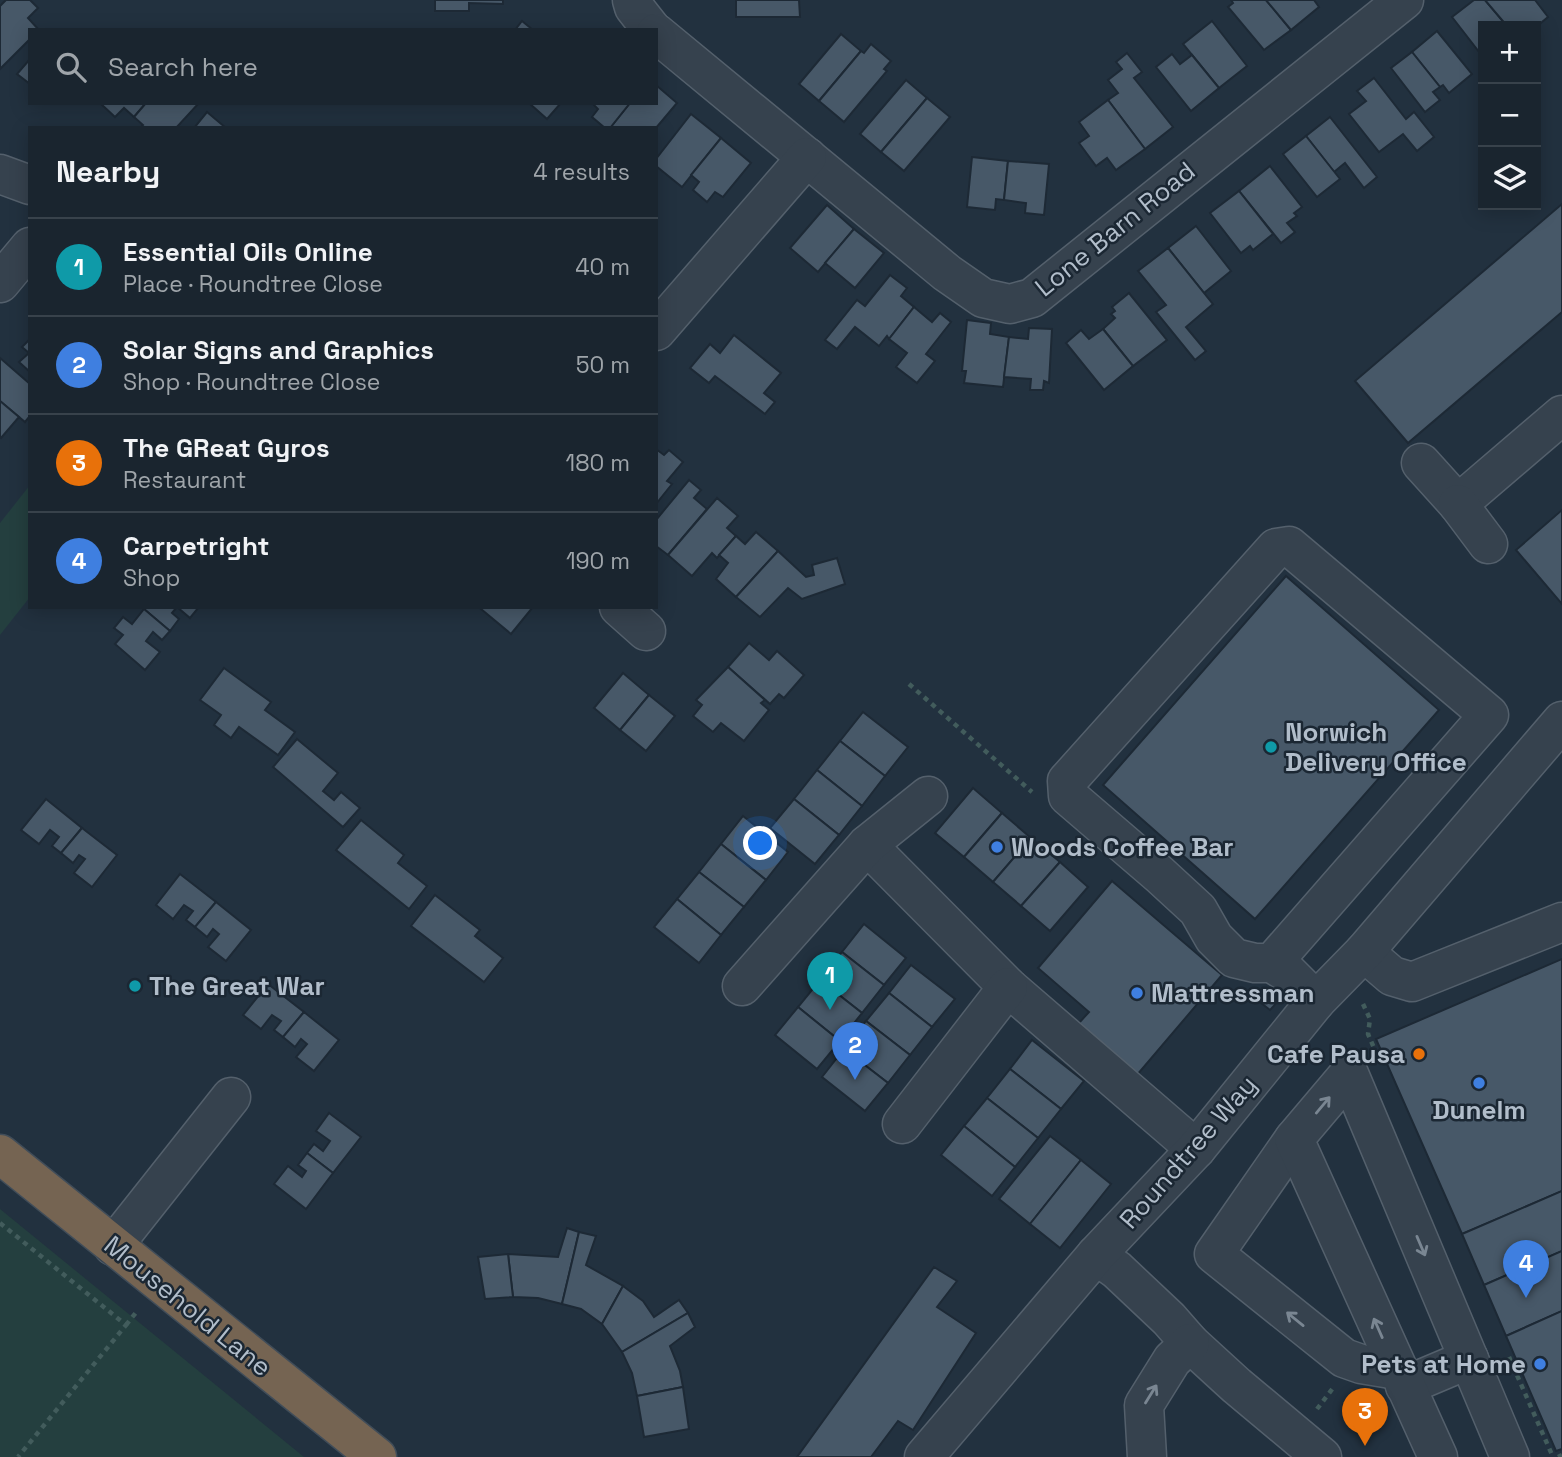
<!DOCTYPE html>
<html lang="en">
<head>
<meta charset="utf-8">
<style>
  body { margin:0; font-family:"Space Grotesk",sans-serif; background:#27313b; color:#f1f3f6 }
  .controls { position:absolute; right:21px; top:21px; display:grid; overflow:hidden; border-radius:0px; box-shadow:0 4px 18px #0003 }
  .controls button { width:63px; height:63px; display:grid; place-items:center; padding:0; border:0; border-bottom:2px solid #38424b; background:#1a252f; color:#f1f3f6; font:35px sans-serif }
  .you { position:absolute; left:761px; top:844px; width:24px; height:24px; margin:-18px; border:5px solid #fff; border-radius:50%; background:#1a73e8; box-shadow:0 0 0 10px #1a73e833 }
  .badge { display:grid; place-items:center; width:46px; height:46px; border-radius:50%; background:#81beff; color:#fff; font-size:23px; font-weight:700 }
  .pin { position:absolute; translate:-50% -58px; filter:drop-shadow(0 2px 4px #0008) }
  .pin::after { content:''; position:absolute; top:37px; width:24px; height:21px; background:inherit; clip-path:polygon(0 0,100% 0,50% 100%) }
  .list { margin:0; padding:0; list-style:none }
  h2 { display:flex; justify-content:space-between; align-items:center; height:91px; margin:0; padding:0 28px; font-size:30px }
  h2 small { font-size:23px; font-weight:400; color:#9fa5aa }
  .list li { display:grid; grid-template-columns:46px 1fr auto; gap:21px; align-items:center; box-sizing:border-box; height:98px; padding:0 28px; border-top:2px solid #38424b }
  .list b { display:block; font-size:26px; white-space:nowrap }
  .list p { margin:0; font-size:23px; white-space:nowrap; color:#9fa5aa }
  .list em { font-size:23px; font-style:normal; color:#9fa5aa }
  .icon { flex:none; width:38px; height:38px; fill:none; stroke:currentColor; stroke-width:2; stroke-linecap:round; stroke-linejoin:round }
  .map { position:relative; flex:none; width:1562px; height:1457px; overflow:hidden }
  .search { position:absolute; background:#1a252f; box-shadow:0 4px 18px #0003; left:28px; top:28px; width:630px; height:77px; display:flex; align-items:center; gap:18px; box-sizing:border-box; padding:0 24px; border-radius:0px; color:#9fa5aa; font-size:26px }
  .panel { position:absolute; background:#1a252f; box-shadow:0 4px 18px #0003; left:28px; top:126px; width:630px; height:483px; border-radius:0px }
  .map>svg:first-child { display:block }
  .green { fill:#243f3f }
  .building { fill:#475868; stroke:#1d2935; stroke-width:2 }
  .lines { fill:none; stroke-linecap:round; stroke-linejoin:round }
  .minor-casing { stroke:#54606c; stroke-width:41 }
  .highway-casing { stroke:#414d59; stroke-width:41 }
  .path { stroke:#425c5c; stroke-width:4.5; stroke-dasharray:5 5; stroke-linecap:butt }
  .minor { stroke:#36424e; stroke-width:38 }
  .highway { stroke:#756452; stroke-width:38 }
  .oneway { stroke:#7a8692 }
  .culture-dot { fill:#0f9aa8; stroke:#1b2733; stroke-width:2.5 }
  .shop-dot { fill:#3f7fe0; stroke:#1b2733; stroke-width:2.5 }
  .food-dot { fill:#e8710a; stroke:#1b2733; stroke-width:2.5 }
  .labels { text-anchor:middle; stroke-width:5; stroke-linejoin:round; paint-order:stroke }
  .street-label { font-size:26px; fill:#b1bdca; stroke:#1b2733 }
  .poi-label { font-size:26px; font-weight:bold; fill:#b1bdca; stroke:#1b2733; text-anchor:start }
</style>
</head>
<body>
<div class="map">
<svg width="1562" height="1457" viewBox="0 0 1562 1457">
  <rect width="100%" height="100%" fill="#22313f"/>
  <g class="green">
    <polygon points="30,485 30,597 0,635 0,523"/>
    <polygon points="0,1209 304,1457 0,1457"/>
  </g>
  <g class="building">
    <polygon points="6,0 30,0 38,8 28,18 39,30 30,30 30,39 0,69 0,6"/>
    <polygon points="435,0 503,0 503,4 469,3 469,11 435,11"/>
    <polygon points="736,0 799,0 800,17 736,17"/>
    <polygon points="1231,0 1266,0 1291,30 1264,50 1228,7 1233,3"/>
    <polygon points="1266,0 1314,0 1319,7 1291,30"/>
    <polygon points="1474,0 1485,0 1507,26 1483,26 1483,57 1452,17"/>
    <polygon points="1485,0 1535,0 1548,17 1536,27 1507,26"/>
    <polygon points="522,21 533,30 515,30"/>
    <polygon points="1212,21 1247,66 1219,88 1183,44"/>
    <polygon points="1437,31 1472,74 1449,93 1443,85 1440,87 1412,52"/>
    <polygon points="841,34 861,51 819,101 799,84"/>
    <polygon points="871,44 891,61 884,69 887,71 844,122 819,101 861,51 864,53"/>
    <polygon points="1412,52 1440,87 1433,92 1440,100 1425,112 1391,68"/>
    <polygon points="1127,53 1142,72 1134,78 1173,127 1145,149 1108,100 1118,93 1108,80 1122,69 1116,62"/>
    <polygon points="1172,54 1180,64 1192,55 1219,88 1191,111 1156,67"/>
    <polygon points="30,59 30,84 17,74"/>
    <polygon points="1374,78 1406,119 1414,112 1434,137 1417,151 1403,134 1379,152 1349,114 1366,101 1357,91"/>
    <polygon points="906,80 927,98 881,152 860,134"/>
    <polygon points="656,85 677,103 656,128 610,128 630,103 656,103"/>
    <polygon points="927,98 950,117 904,171 881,152"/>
    <polygon points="1108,100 1145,149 1116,170 1107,158 1096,166 1079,143 1089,136 1079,122"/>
    <polygon points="100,103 146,103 134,117 124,108 115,117"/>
    <polygon points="146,103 199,103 176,128 140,128 143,125 134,117"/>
    <polygon points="529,103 561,103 547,119"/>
    <polygon points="592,103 630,103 610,128 605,128 592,117 598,109"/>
    <polygon points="207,112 226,128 194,128"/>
    <polygon points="691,114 721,138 682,187 656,166 656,159"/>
    <polygon points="1330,117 1377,177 1364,188 1345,163 1334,172 1306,136"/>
    <polygon points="1306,136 1340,179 1317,197 1283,154"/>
    <polygon points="721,138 751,163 723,197 715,192 707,202 693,190 699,182 691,175"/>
    <polygon points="972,157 1008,161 1004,200 996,199 995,210 967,207"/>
    <polygon points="1008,161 1049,164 1044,215 1025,213 1026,203 1004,200"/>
    <polygon points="1270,166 1302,207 1294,213 1297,216 1287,223 1295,232 1281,243 1239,191"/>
    <polygon points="1239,191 1273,234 1253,250 1250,246 1241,253 1210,213"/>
    <polygon points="1562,204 1562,312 1408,443 1355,381"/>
    <polygon points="827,205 854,229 818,272 790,248"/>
    <polygon points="1196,226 1231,271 1204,293 1168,248"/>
    <polygon points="854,229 884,253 855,288 825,263"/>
    <polygon points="1168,248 1213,304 1186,327 1206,351 1195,360 1156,312 1166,305 1138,271"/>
    <polygon points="890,275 907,288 901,296 914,307 889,339 887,336 879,346 855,327 837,349 825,340 857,300 865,306"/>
    <polygon points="1129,293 1167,340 1133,366 1103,329 1115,318 1111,314 1115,311 1112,307"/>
    <polygon points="914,307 932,322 940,313 951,322 926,354 935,361 917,383 896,367 907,353 889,339"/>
    <polygon points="967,320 991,323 990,334 1009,337 1003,387 964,383 966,371 962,371"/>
    <polygon points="1029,328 1052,329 1049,383 1044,381 1043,390 1030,390 1031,379 1004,377 1009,337 1028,339"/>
    <polygon points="1103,329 1133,366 1104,390 1066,343 1081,330 1089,339"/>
    <polygon points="734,335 781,373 764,393 775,402 765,414 715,376 709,383 690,368 710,344 720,353"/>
    <polygon points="30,339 30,372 19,362 29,353 22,347"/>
    <polygon points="0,358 30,384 30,416 25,422 0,401"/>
    <polygon points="0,401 19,417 1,438 0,437"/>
    <polygon points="656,449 664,455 669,450 683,462 667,481 672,484 656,504"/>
    <polygon points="689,480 701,490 694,498 707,509 668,555 656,546 656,520"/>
    <polygon points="717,498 738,516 727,528 736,536 717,558 712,553 692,576 668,555"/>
    <polygon points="1562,510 1562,604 1516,550"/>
    <polygon points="756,532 778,551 736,597 716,579 728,563 719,555 736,536 745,544"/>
    <polygon points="778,551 806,577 814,575 812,565 837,558 845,584 802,599 788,588 760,617 736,597"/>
    <polygon points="1286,576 1439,710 1255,919 1103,785"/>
    <polygon points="146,607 199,607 190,618 177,607 172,613 179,619 170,631 144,609"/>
    <polygon points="483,607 533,607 511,634 481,609"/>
    <polygon points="144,609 170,631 162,640 153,632 146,641 160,652 145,670 115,644 123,635 114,628 123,617 132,624"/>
    <polygon points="749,643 769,660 777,651 804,675 784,698 779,694 770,704 728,667"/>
    <polygon points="728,667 765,700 761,703 769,710 744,741 721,723 713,732 693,716 702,705 696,700"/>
    <polygon points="224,668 271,702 265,710 295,732 278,755 239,727 231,738 214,725 221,715 200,700"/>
    <polygon points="623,673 649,695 620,730 594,708"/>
    <polygon points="649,695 675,716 646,751 620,730"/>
    <polygon points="863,712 908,747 885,776 840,741"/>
    <polygon points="297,739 338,773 323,791 334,800 341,792 360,808 343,827 273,767"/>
    <polygon points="840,741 885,776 862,806 817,770"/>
    <polygon points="817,770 862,806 839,835 794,799"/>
    <polygon points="973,788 1002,813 964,857 935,833"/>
    <polygon points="46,799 82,828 61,853 52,846 59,837 50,830 39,844 21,830"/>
    <polygon points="794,799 839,835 815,864 770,828"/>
    <polygon points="1002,813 1031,838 993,882 964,857"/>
    <polygon points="743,816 788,852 766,880 721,844"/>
    <polygon points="361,820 404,855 398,863 427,886 409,909 336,850"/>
    <polygon points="82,828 117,855 92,887 74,873 85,859 79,855 73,863 61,853"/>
    <polygon points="1031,838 1060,862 1021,906 993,882"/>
    <polygon points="721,844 766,880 744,907 699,872"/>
    <polygon points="1060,862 1088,887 1050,931 1021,906"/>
    <polygon points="699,872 744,907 721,935 677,899"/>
    <polygon points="180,874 216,902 195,927 186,920 193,911 184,905 173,919 156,905"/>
    <polygon points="1112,881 1222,975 1137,1075 1078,1024 1089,1012 1038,968"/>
    <polygon points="435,895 480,930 475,936 503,958 484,982 411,926"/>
    <polygon points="677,899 721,935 699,963 654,927"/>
    <polygon points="216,902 251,930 226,961 208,947 219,934 213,929 207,937 195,927"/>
    <polygon points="864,924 906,958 884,985 842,952"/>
    <polygon points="842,952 884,985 862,1013 820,980"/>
    <polygon points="1562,959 1562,1191 1462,1234 1376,1039"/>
    <polygon points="911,965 955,999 932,1027 889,993"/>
    <polygon points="820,980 862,1013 840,1041 798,1007"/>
    <polygon points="268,984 304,1012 283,1037 274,1030 281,1021 272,1015 261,1029 243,1015"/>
    <polygon points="1274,986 1284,995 1270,1010 1260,1002"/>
    <polygon points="889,993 932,1027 910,1055 866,1021"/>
    <polygon points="798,1007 840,1041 817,1069 775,1035"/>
    <polygon points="304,1012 339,1040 314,1071 296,1057 307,1044 301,1039 295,1047 283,1037"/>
    <polygon points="866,1021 910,1055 888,1083 844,1049"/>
    <polygon points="1032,1040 1084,1081 1061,1109 1010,1069"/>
    <polygon points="844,1049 888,1083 865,1111 822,1077"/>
    <polygon points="1010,1069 1061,1109 1038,1138 987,1098"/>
    <polygon points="987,1098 1038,1138 1015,1167 964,1126"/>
    <polygon points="329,1113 361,1137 333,1173 307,1153 314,1144 323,1151 330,1141 316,1131"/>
    <polygon points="964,1126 1015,1167 992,1196 941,1155"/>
    <polygon points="1050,1136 1081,1160 1030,1224 999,1199"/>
    <polygon points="307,1153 333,1173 306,1209 274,1184 288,1166 302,1177 306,1171 298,1165"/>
    <polygon points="1081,1160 1111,1184 1060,1248 1030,1224"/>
    <polygon points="1562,1191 1562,1251 1484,1285 1462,1234"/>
    <polygon points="567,1228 579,1232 562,1304 538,1298 513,1297 508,1254 558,1257"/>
    <polygon points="579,1232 596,1236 586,1265 623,1286 602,1324 581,1309 562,1304"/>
    <polygon points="1562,1251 1562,1311 1506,1336 1484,1285"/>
    <polygon points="508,1254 513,1297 485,1299 478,1257"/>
    <polygon points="934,1267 957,1281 937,1307 976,1333 913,1430 898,1421 871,1457 797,1457"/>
    <polygon points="623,1286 643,1301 654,1317 679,1300 688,1313 622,1352 602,1324"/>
    <polygon points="1562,1311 1562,1449 1556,1451 1506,1336"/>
    <polygon points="688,1313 695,1327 670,1346 680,1371 683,1387 637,1396 632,1373 622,1352"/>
    <polygon points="683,1387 689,1429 644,1437 637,1396"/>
  </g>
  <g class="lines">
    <defs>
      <g id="minor">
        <polyline points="632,0 634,7 652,30"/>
        <polyline points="656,33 947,273 983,298 1010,304 1032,298 1404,0"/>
        <polyline points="0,174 30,185"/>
        <polyline points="0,283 30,247"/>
        <polyline points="656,331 807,157"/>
        <polyline points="1421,463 1458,504 1562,415"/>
        <polyline points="1458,504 1488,544"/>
        <polyline points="619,607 646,631"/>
        <polyline points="867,845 1008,987 1196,1149"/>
        <polyline points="1364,952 1392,976 1412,982 1562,922"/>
        <polyline points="1272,963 1489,715 1289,546 1276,548 1067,781 1068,796 1160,875 1198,910 1214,938 1234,958 1255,963 1272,963 1288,973 1316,1001"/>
        <polyline points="742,986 867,845 928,796"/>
        <polyline points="902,1124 1008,987"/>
        <polyline points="1294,1139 1214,1254 1344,1358 1361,1364 1397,1370"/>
        <polyline points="113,1246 231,1097"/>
        <polyline points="1096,1255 1117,1270 1169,1319 1190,1343 1237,1386 1322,1457"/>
        <polyline points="1405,1386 1469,1359"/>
        <polyline points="924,1457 1096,1255 1196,1149 1316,1001 1364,952 1562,721"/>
        <polyline points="1147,1457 1144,1405 1172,1360 1190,1343"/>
        <polyline points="1438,1457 1294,1139 1349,1074 1510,1457"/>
      </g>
      <polyline id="highway" points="0,1154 377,1457"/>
    </defs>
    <use href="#minor" class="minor-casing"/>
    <use href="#highway" class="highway-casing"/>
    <g class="path">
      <polyline points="909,684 1032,792"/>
      <polyline points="1363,1004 1370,1019 1368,1034 1374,1048"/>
      <polyline points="0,1223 126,1325 18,1457"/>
      <polyline points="126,1325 138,1310"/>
      <polyline points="1509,1357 1553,1457"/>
      <polyline points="1317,1409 1333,1388"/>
      <polyline points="1558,1457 1562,1455"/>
    </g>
    <use href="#minor" class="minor"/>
    <use href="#highway" class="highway"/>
  </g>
  <defs><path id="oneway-shaft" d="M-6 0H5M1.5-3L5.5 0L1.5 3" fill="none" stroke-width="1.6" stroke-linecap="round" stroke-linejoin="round" transform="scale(1.75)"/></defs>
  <g class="oneway">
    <use href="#oneway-shaft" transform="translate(1323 1105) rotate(-50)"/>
    <use href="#oneway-shaft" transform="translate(1421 1246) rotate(67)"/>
    <use href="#oneway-shaft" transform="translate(1295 1319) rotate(-141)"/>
    <use href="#oneway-shaft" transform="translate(1378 1328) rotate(-114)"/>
    <use href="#oneway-shaft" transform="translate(1151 1394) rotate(-58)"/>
  </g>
  <g class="culture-dot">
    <circle cx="1271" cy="747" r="7"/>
    <circle cx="135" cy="986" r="7"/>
  </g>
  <g class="shop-dot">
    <circle cx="997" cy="847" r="7"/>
    <circle cx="1137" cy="993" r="7"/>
    <circle cx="1479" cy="1083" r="7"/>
    <circle cx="1540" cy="1364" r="7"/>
  </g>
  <circle class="food-dot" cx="1419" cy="1054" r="7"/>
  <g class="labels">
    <g class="street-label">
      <text transform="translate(1115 229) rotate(-39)" y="9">Lone Barn Road</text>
      <text transform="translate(1188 1152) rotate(-49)" y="9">Roundtree Way</text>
      <text transform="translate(188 1306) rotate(39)" y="9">Mousehold Lane</text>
    </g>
    <g class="poi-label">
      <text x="1285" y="741">Norwich<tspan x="1285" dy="30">Delivery Office</tspan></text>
      <text x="1011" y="856">Woods Coffee Bar</text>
      <text x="149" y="995">The Great War</text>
      <text x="1151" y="1002">Mattressman</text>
      <text x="1405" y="1063" text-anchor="end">Cafe Pausa</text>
      <text x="1479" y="1119" text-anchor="middle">Dunelm</text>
      <text x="1526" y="1373" text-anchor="end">Pets at Home</text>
    </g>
  </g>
</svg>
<div class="controls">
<button>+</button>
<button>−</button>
<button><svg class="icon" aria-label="layers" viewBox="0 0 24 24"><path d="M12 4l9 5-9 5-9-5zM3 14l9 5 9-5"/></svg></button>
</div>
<div class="you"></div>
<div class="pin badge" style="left:830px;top:1010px;background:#0f9aa8">1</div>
<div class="pin badge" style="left:855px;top:1080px;background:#3f7fe0">2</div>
<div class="pin badge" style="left:1365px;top:1446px;background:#e8710a">3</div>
<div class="pin badge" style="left:1526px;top:1298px;background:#3f7fe0">4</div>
<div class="search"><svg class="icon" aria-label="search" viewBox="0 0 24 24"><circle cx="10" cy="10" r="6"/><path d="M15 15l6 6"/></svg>Search here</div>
<section class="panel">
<h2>Nearby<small>4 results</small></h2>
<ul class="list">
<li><span class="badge" style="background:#0f9aa8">1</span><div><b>Essential Oils Online</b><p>Place · Roundtree Close</p></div><em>40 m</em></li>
<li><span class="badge" style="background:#3f7fe0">2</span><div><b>Solar Signs and Graphics</b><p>Shop · Roundtree Close</p></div><em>50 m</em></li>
<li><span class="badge" style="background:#e8710a">3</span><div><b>The GReat Gyros</b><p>Restaurant</p></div><em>180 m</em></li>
<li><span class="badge" style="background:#3f7fe0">4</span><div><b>Carpetright</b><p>Shop</p></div><em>190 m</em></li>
</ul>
</section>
</div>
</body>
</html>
